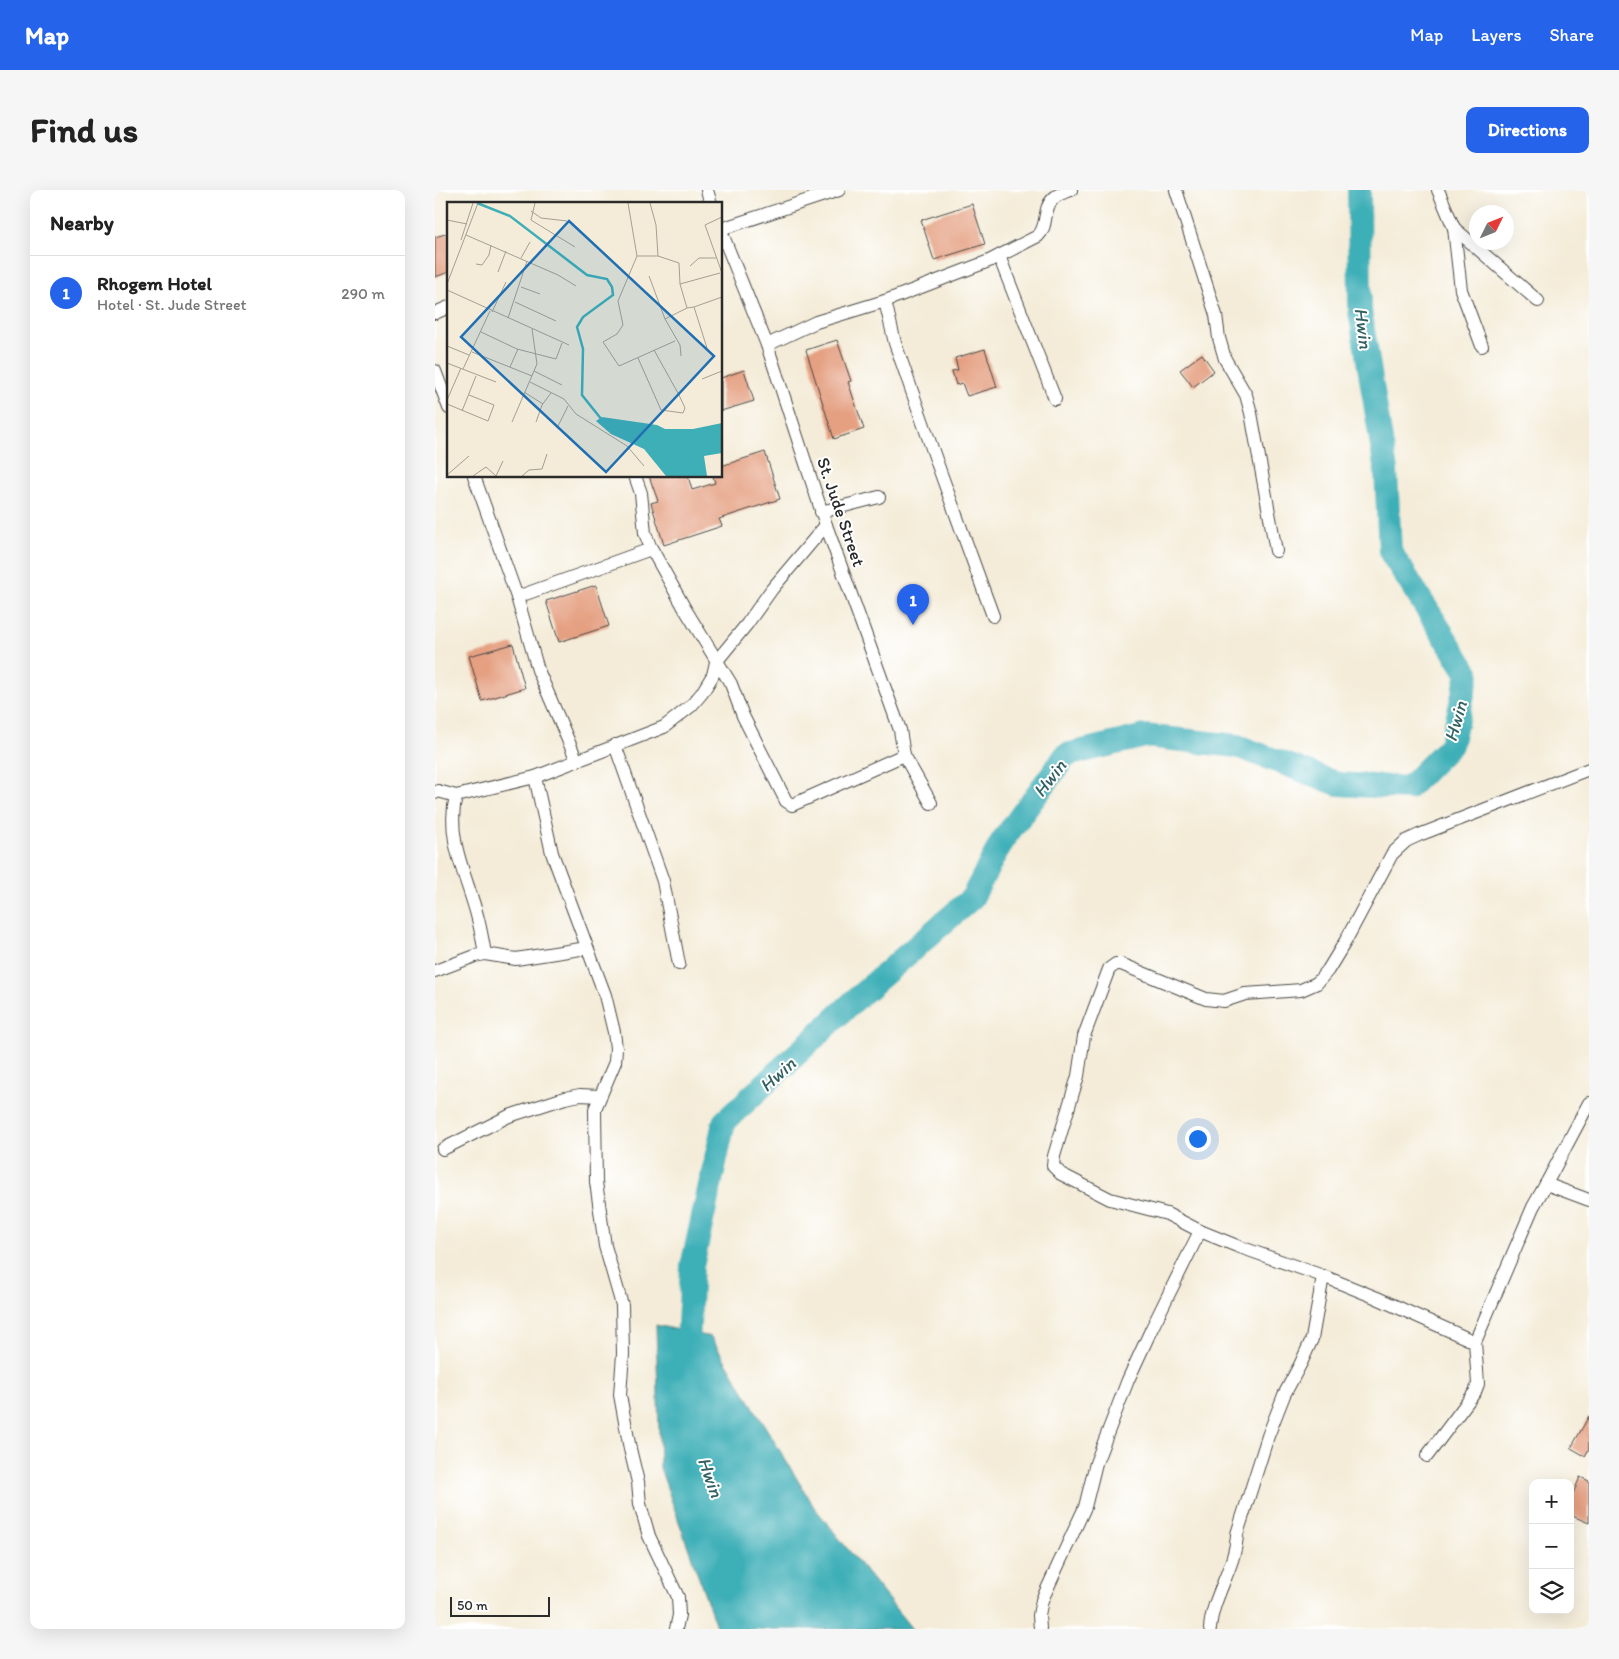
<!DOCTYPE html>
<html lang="en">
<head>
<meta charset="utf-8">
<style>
  body { margin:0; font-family:Itim,sans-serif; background:#f6f6f6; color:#222 }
  .controls { position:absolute; right:15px; bottom:15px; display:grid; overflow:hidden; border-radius:10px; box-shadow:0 5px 20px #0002 }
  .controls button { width:45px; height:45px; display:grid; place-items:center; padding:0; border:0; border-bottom:1px solid #e0e0e0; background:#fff; color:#222; font:25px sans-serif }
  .compass { position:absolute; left:1034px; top:15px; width:45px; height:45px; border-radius:50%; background:#fff; box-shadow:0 5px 20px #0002; rotate:47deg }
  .scale { position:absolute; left:15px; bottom:12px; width:100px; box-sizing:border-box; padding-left:5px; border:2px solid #2b2b2b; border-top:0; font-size:14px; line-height:18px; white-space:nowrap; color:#2b2b2b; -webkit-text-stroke:4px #fff; paint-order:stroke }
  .you { position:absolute; left:762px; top:948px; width:18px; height:18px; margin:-12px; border:4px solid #fff; border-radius:50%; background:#1a73e8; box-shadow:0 0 0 8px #1a73e833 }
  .badge { display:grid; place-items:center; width:32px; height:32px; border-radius:50%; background:#2563eb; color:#fff; font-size:16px; font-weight:700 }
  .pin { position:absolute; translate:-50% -41px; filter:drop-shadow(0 1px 2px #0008) }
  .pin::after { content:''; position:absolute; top:26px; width:18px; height:15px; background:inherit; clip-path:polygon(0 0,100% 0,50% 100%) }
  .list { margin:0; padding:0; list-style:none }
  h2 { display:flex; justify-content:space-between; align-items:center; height:65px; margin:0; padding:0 20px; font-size:21px }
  h2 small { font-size:16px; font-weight:400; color:#767676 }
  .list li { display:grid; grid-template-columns:32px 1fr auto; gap:15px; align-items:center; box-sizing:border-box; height:75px; padding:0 20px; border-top:1px solid #e0e0e0 }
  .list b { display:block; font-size:19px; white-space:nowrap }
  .list p { margin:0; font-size:16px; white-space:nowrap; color:#767676 }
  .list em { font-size:16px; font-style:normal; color:#767676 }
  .icon { flex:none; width:28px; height:28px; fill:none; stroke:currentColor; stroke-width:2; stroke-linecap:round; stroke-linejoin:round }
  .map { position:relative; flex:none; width:1154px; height:1439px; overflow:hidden; border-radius:10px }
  header { display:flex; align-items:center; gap:30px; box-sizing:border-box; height:70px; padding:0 25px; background:#2563eb; color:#fff }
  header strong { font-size:24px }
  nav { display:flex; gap:28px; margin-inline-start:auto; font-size:18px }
  .intro { display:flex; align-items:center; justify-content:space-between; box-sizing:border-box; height:120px; padding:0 30px }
  h1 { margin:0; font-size:35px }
  .button { padding:12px 22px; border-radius:10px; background:#2563eb; color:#fff; font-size:18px; font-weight:700 }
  main { display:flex; gap:30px; padding:0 30px }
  aside { flex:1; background:#fff; border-radius:10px; box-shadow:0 5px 20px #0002 }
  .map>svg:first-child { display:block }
  .water { fill:#3eafb7; stroke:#346d71 }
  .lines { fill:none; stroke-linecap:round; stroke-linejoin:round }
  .river { stroke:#3eafb7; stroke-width:24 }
  .building { fill:#e5a082 }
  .minor-casing { stroke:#494845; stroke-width:14 }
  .minor { stroke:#fff; stroke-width:12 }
  .labels { text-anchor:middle; stroke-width:4; stroke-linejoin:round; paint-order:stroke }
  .street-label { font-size:18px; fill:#2b2b2b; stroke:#fff }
  .water-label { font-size:19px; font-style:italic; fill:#336063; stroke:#fff }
  .inset-river { fill:none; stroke:#3eafb7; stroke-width:2.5 }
  .inset-road { fill:none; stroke:#a49f93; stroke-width:1 }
  .view { fill:#1f6fb2; fill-opacity:0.15; stroke:#1f6fb2; stroke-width:2.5 }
  .inset-edge { fill:none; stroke:#2b2b2b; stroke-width:2.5 }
</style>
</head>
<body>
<header>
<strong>Map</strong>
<nav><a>Map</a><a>Layers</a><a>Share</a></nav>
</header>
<div class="intro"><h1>Find us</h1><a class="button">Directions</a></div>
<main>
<aside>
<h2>Nearby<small></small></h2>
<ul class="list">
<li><span class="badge">1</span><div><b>Rhogem Hotel</b><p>Hotel · St. Jude Street</p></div><em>290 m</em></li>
</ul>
</aside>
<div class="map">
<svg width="1154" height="1439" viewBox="0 0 1154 1439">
  <rect width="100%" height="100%" fill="#fff"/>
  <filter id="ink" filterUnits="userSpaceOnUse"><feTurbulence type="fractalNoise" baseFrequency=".02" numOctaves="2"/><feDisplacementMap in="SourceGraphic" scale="10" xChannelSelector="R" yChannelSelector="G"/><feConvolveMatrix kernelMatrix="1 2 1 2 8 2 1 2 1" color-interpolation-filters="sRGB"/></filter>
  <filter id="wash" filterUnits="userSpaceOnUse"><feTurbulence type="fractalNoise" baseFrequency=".0096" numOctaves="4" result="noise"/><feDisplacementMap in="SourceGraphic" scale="20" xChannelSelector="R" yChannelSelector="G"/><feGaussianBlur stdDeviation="1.12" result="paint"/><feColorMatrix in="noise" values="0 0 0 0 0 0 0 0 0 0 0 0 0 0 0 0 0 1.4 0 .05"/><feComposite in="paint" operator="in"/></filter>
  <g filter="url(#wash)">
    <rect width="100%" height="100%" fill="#f4ecd8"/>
    <polygon class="water" points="221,1135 276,1147 379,1317 477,1439 282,1439 225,1278"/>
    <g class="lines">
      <polyline class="river" points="252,1174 257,1076 289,932 421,809 537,708 567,651 631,565 710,546 802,556 903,594 973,598 1016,555 1033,484 955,361 951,281 925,121 924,0"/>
    </g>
    <g id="blocks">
      <g class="building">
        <polygon points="537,14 550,54 499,70 486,30"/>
        <polygon points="14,43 14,82 0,87 0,47"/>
        <polygon points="402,150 416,191 413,192 429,239 399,249 371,160"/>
        <polygon points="550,159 562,197 532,206 527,193 521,195 517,181 523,180 520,168"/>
        <polygon points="767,164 779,181 758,197 745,180"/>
        <polygon points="309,180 319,211 286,221 286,188"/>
        <polygon points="330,262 345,309 284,329 287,336 229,355 216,313 223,311 214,286 253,286 257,300 280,293 278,286 286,286 286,276"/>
        <polygon points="161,395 174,436 124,452 111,411"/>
        <polygon points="78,454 90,498 47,511 34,466"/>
        <polygon points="1154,1226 1154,1259 1150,1266 1136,1258"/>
        <polygon points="1145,1287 1154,1291 1154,1333 1135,1325 1135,1311"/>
      </g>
    </g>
  </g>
  <g filter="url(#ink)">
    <use href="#blocks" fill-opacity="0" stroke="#494845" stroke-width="1"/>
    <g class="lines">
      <defs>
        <g id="minor">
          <polyline points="272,0 276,14"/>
          <polyline points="741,0 781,125 784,148 790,169 811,205 816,223 841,361"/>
          <polyline points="1003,0 1019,38 1026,100 1047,156"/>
          <polyline points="1019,38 1103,111"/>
          <polyline points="286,39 404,0"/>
          <polyline points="286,41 332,155 391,335 465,540 469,565 496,613"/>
          <polyline points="564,66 620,209"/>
          <polyline points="450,111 460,153 505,281 558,426"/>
          <polyline points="0,123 14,117"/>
          <path d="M332,155l49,-23 69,-21 104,-40 49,-25c11,-11 4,-27 15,-37 4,-5 12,-7 18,-9"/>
          <polyline points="0,181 14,218"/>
          <polyline points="39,286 82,407 103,480 142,571"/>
          <polyline points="200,286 206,303 210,343 215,356 250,419 296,494 308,526 351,611 357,615 469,565"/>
          <polyline points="386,322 444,307"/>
          <polyline points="82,407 216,359"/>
          <polyline points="180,555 228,691 244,774"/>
          <polyline points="100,587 117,663 170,805 179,842 181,858 180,872 160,919 161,992 170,1056 187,1115 188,1164 185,1205 195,1259 203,1292 205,1314 214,1346 243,1407 244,1425 241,1439"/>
          <polyline points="0,603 3,601 21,606 100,587 229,537 256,516 267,503 278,485 281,472 312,434 337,399 391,335"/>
          <path d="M21,606c-11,44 12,82 22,123 3,12 5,23 7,35"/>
          <polyline points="0,781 40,766 50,764 81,769 152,758"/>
          <polyline points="8,959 74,926 130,908 145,905 164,906"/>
          <polyline points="1111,994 1154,913"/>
          <polyline points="1040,1152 942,1108 888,1086 802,1056 765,1041 732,1024 675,1009 626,984 618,976 619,966 643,886 649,846 674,779 681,774 686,774 771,809 789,811 810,804 866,800 882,793 893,780 910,752 957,664 971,651 984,645 1154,579"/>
          <polyline points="992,1266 1040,1202 1043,1194 1040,1152 1098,1017 1111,994 1154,1010"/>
          <polyline points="605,1439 604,1425 607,1410 650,1317 661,1273 693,1190 717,1138 765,1041"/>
          <path d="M775,1439c2,-33 26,-62 27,-95l31,-98 16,-41 17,-32 11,-24 11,-63"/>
        </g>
      </defs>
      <use href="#minor" class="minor-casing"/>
      <use href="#minor" class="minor"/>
    </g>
  </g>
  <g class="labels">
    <g class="street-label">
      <text transform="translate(406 322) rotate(71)" y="6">St. Jude Street</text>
    </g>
    <g class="water-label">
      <text transform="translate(929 138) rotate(83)" y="7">Hwin</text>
      <text transform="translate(1020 531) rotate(-74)" y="7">Hwin</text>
      <text transform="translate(614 588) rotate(-52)" y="7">Hwin</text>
      <text transform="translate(342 884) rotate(-42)" y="7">Hwin</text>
      <text transform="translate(276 1287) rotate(70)" y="7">Hwin</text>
    </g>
  </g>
  <g transform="translate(12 12)">
    <rect width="275" height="275" fill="#f4ecd8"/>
    <path d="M155,215l55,8 8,4h28l29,-6v30l-18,3 3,20h-41l-22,-27 -33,-15 -15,-13z" fill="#3eafb7"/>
    <path class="inset-river" d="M30,1l33,13 77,59 20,4 5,8 1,8 -30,22 -6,10 6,22 -1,46 20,25"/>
    <path class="inset-road" d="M88,1l-4,17 44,27M181,1l9,53 -19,45 5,24 -6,9 -14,8 16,24 56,-25M84,9l10,7 26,3M275,15l-17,8 17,48M0,18l20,4M19,33l92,40 18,11M14,38l12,-37M190,54h21l-2,-31 -6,-22M211,54l21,7 1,21M74,56l9,-16M29,62l6,1 7,-10 2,-10M243,64l9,-8h17M51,70l8,-21M202,74l16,43M0,82l31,-81M74,85l19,7M0,88l122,55M68,100l41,19M247,105l28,-10M45,110l14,-30M61,116l19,-57M34,130l36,17 39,10 6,-16M0,144l22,9M260,146l-13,-41 -7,1 -7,-24 40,-11M25,150l60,24M234,154l-1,-11 -15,-26 22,-11M191,156l23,52 22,3 2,-5 -6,-13 -25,-45M0,161l49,19M63,165l8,-18M16,167l27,-58M87,169l28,14M255,177l20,-8M83,180l34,17 12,15 51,32 17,20M77,190l19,12M0,198l14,-32M0,202l41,17 6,-16 -25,-10M15,209l14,-35M65,220l25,-58 -5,-35M89,220l6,-17 9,-12M111,224l10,-20M0,273l22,-19M26,274l13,-9 10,9M49,274l7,-15M75,274l7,-6 13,-1 5,-15"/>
    <path class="view" d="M122,19l145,135 -108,116 -145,-135z"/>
    <rect width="275" height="275" class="inset-edge"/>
  </g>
</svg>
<div class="controls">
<button>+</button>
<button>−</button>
<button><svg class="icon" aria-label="layers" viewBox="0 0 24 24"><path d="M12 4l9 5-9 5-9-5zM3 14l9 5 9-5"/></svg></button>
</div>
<svg class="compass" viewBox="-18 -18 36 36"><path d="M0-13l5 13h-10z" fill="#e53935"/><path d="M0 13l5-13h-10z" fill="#767676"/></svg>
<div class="scale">50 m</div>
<div class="you"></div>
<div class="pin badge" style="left:478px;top:435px">1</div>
</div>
</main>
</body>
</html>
